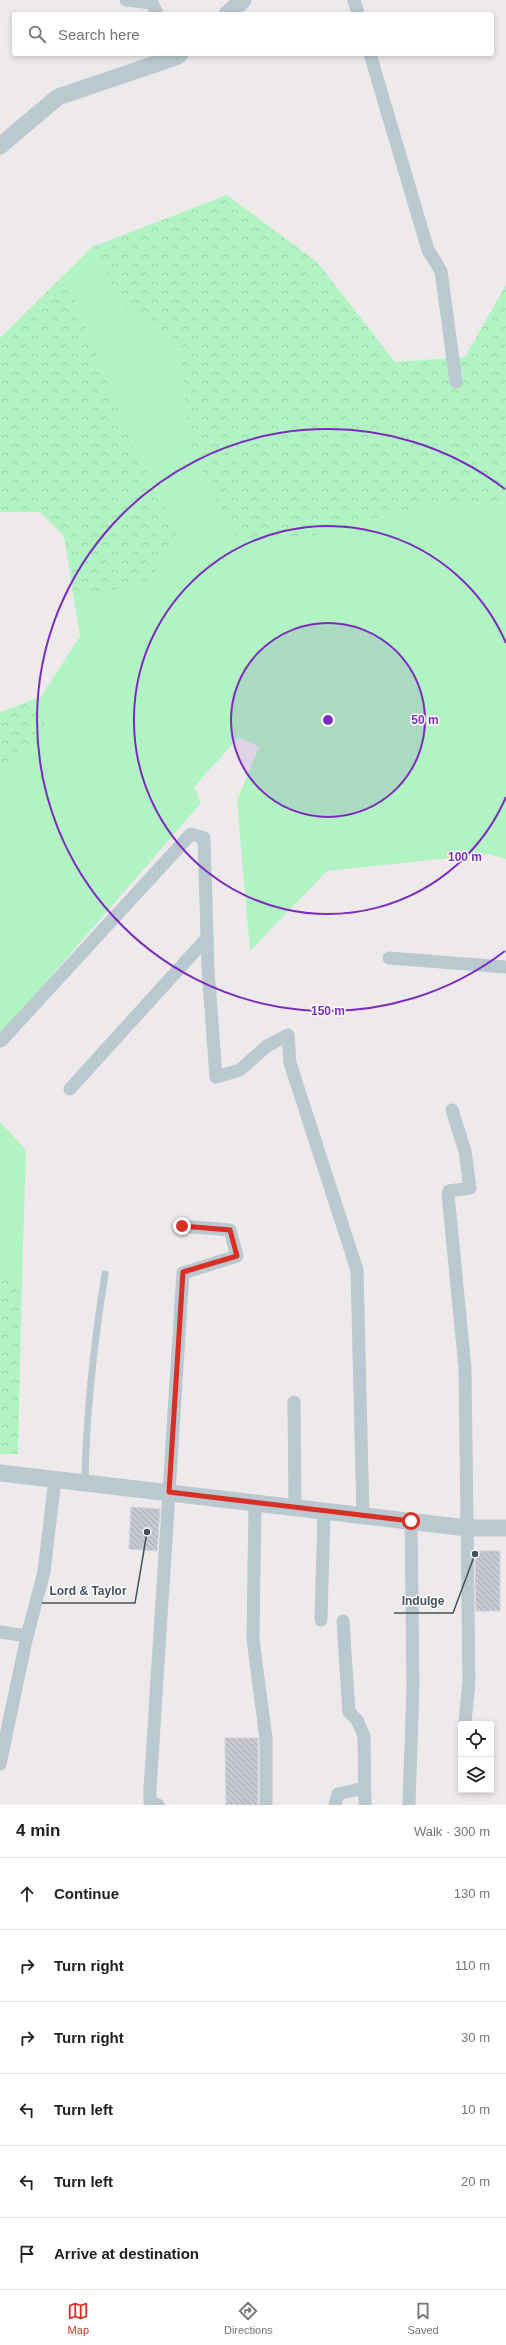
<!DOCTYPE html>
<html lang="en">
<head>
<meta charset="utf-8">
<style>
  body { margin:0; font-family:Helvetica,sans-serif; background:#f2f2f2; color:#202124 }
  .controls { position:absolute; right:12px; bottom:12px; display:grid; overflow:hidden; border-radius:4px; box-shadow:0 2px 6px #0003 }
  .controls button { width:36px; height:36px; display:grid; place-items:center; padding:0; border:0; border-bottom:1px solid #e0e0e0; background:#fff; color:#202124; font:20px sans-serif }
  .stop { position:absolute; width:12px; height:12px; margin:-9px; border:3px solid #d93025; border-radius:50%; background:#fff }
  .stop.end { background:#d93025; border-color:#fff; box-shadow:0 1px 4px #0008 }
  .list { margin:0; padding:0; list-style:none }
  h2 { display:flex; justify-content:space-between; align-items:center; height:52px; margin:0; padding:0 16px; font-size:17px }
  h2 small { font-size:13px; font-weight:400; color:#757577 }
  .list li { display:grid; grid-template-columns:26px 1fr auto; gap:12px; align-items:center; box-sizing:border-box; height:72px; padding:0 16px; border-top:1px solid #e0e0e0 }
  .list b { display:block; font-size:15px; white-space:nowrap }
  .list em { font-size:13px; font-style:normal; color:#757577 }
  .icon { flex:none; width:22px; height:22px; fill:none; stroke:currentColor; stroke-width:2; stroke-linecap:round; stroke-linejoin:round }
  .map { position:relative; flex:none; width:506px; height:1805px; overflow:hidden }
  .search { position:absolute; background:#fff; box-shadow:0 2px 6px #0003; left:12px; right:12px; top:12px; height:44px; display:flex; align-items:center; gap:10px; box-sizing:border-box; padding:0 14px; border-radius:4px; color:#757577; font-size:15px }
  .sheet { height:484px; background:#fff }
  nav { display:flex; justify-content:space-around; align-items:center; box-sizing:border-box; height:56px; border-top:1px solid #e0e0e0; background:#fff; font-size:11px; color:#757577 }
  nav a { display:grid; justify-items:center; gap:2px }
  nav .on { color:#d93025 }
  .map>svg:first-child { display:block }
  .green { fill:#b2f3c4 }
  .forest { fill:url(#forest-crowns) }
  .building { fill:url(#building-back-hatch); stroke:#ced2d8 }
  .lines { fill:none; stroke-linecap:round; stroke-linejoin:round }
  .service { stroke:#bac8d0; stroke-width:7 }
  .minor { stroke:#bac8d0; stroke-width:13 }
  .tertiary { stroke:#bac8d0; stroke-width:17 }
  .route { stroke:#d93025; stroke-width:5 }
  .ring { fill:none; stroke:#7b2cbf; stroke-width:2 }
  .centre { fill:#7b2cbf; stroke:#fff; stroke-width:2 }
  .ring-label { font-size:12px; text-anchor:middle; font-weight:bold; fill:#7b2cbf; stroke:#fff; stroke-width:3; stroke-linejoin:round; paint-order:stroke }
  .leader { fill:none; stroke:#42515a; stroke-width:1.5 }
  .callout-dot { fill:#42515a; stroke:#fff; stroke-width:1.5 }
  .callout-label { font-size:12px; text-anchor:middle; font-weight:bold; fill:#42515a; stroke:#fff; stroke-width:3; stroke-linejoin:round; paint-order:stroke }
</style>
</head>
<body>
<div class="map">
<svg width="506" height="1805" viewBox="0 0 506 1805">
  <defs>
    <pattern id="forest-crowns" width="20" height="18" patternUnits="userSpaceOnUse"><rect width="20" height="18" fill="#b2f3c4"/><path d="M2 6a3 3 0 1 1 6 0M12 15a3 3 0 1 1 6 0" fill="none" stroke="#9ad2ab"/></pattern>
    <pattern id="building-back-hatch" width="6" height="6" patternUnits="userSpaceOnUse"><rect width="6" height="6" fill="#c7cbd1"/><path d="M-1 5l2 2M0 0l6 6M5-1l2 2" fill="none" stroke="#a3a7ad"/></pattern>
  </defs>
  <rect width="100%" height="100%" fill="#eeeaeb"/>
  <g class="green">
    <polygon points="92,247 123,307 181,353 188,442 299,540 419,507 506,502 506,859 488,854 327,871 250,951 237,801 259,747 239,737 194,787 201,803 0,1035 0,772 47,739 41,697 80,636 74,599 151,581 179,531 135,451 65,274"/>
    <polygon points="0,1122 26,1150 22,1279 0,1272"/>
  </g>
  <g class="forest">
    <polygon points="227,195 317,262 395,362 465,357 506,285 506,502 419,507 299,540 237,541 188,442 181,353 123,307 92,247"/>
    <polygon points="65,274 135,451 179,531 151,581 74,599 64,536 40,512 0,512 0,338"/>
    <polygon points="41,697 47,739 0,772 0,712"/>
    <polygon points="0,1272 22,1279 18,1454 0,1454"/>
  </g>
  <g class="building">
    <polygon points="131,1507 160,1509 157,1551 129,1549"/>
    <polygon points="475,1551 500,1551 500,1611 476,1611"/>
    <polygon points="225,1738 258,1738 258,1805 226,1805"/>
  </g>
  <g class="lines">
    <path class="service" d="M85,1482c1,-70 9,-139 20,-208"/>
    <g class="minor">
      <polyline points="126,0 152,3 157,14"/>
      <polyline points="354,0 358,14"/>
      <polyline points="370,54 428,250 441,271 456,382"/>
      <polyline points="389,958 506,967"/>
      <polyline points="1,1041 191,834 204,838 208,969 216,1077 240,1070 267,1046 288,1035 290,1063 357,1270 363,1516"/>
      <polyline points="70,1089 206,939"/>
      <polyline points="452,1110 465,1151 470,1188 449,1191 448,1194 465,1368 469,1682 465,1722"/>
      <polyline points="294,1402 295,1507"/>
      <polyline points="255,1503 253,1639 266,1739 266,1805"/>
      <polyline points="321,1620 324,1511"/>
      <polyline points="343,1621 349,1712 357,1720 364,1736 365,1805"/>
      <polyline points="0,1632 27,1636"/>
      <polyline points="0,1764 27,1636 44,1572 55,1479"/>
      <polyline points="158,1805 150,1801 150,1789 183,1273 237,1256 230,1230 182,1226"/>
      <polyline points="335,1805 338,1794 364,1788"/>
      <polyline points="409,1805 413,1686 411,1521"/>
    </g>
    <g class="tertiary">
      <polyline points="227,14 243,0"/>
      <polyline points="0,146 58,97 176,57 180,54"/>
      <polyline points="0,1473 467,1528 506,1528"/>
    </g>
  </g>
  <g class="lines">
    <polyline class="route" points="182,1226 230,1230 237,1256 183,1272 169,1492 411,1521"/>
  </g>
  <circle cx="328" cy="720" r="97" fill="#7b2cbf" fill-opacity=".12"/>
  <g class="ring">
    <circle cx="328" cy="720" r="97"/>
    <path d="M506 797A194 194 0 1 1 506 643"/>
    <path d="M505 951A291 291 0 1 1 505 489"/>
  </g>
  <circle cx="328" cy="720" r="6" class="centre"/>
  <g class="ring-label">
    <text x="425" y="724">50 m</text>
    <text x="465" y="861">100 m</text>
    <text x="328" y="1015">150 m</text>
  </g>
  <path class="leader" d="M147 1532L135 1603H42M475 1554L453 1613H394"/>
  <g class="callout-dot">
    <circle cx="147" cy="1532" r="4"/>
    <circle cx="475" cy="1554" r="4"/>
  </g>
  <g class="callout-label">
    <text x="88" y="1595">Lord &amp; Taylor</text>
    <text x="423" y="1605">Indulge</text>
  </g>
</svg>
<div class="controls">
<button><svg class="icon" aria-label="locate" viewBox="0 0 24 24"><circle cx="12" cy="12" r="6"/><path d="M12 2v4M12 18v4M2 12h4M18 12h4"/></svg></button>
<button><svg class="icon" aria-label="layers" viewBox="0 0 24 24"><path d="M12 4l9 5-9 5-9-5zM3 14l9 5 9-5"/></svg></button>
</div>
<div class="stop" style="left:411px;top:1521px"></div>
<div class="stop end" style="left:182px;top:1226px"></div>
<div class="search"><svg class="icon" aria-label="search" viewBox="0 0 24 24"><circle cx="10" cy="10" r="6"/><path d="M15 15l6 6"/></svg>Search here</div>
</div>
<section class="sheet">
<h2>4 min<small>Walk · 300 m</small></h2>
<ul class="list">
<li><svg class="icon" aria-label="ahead" viewBox="0 0 24 24"><path d="M12 20V5M6 11l6-6 6 6"/></svg><div><b>Continue</b></div><em>130 m</em></li>
<li><svg class="icon" aria-label="right" viewBox="0 0 24 24"><path d="M7 20v-9h11M14 6l5 5-5 5"/></svg><div><b>Turn right</b></div><em>110 m</em></li>
<li><svg class="icon" aria-label="right" viewBox="0 0 24 24"><path d="M7 20v-9h11M14 6l5 5-5 5"/></svg><div><b>Turn right</b></div><em>30 m</em></li>
<li><svg class="icon" aria-label="left" viewBox="0 0 24 24"><path d="M17 20v-9H6M10 6l-5 5 5 5"/></svg><div><b>Turn left</b></div><em>10 m</em></li>
<li><svg class="icon" aria-label="left" viewBox="0 0 24 24"><path d="M17 20v-9H6M10 6l-5 5 5 5"/></svg><div><b>Turn left</b></div><em>20 m</em></li>
<li><svg class="icon" aria-label="arrive" viewBox="0 0 24 24"><path d="M6 21V4h12l-3 4 3 4H6"/></svg><div><b>Arrive at destination</b></div></li>
</ul>
</section>
<nav>
<a class="on"><svg class="icon" aria-label="map" viewBox="0 0 24 24"><path d="M3 6l6-2 6 2 6-2v14l-6 2-6-2-6 2zM9 4v14M15 6v14"/></svg>Map</a>
<a><svg class="icon" aria-label="directions" viewBox="0 0 24 24"><path d="M12 3l9 9-9 9-9-9zM9 14v-3h6M13 9l2 2-2 2"/></svg>Directions</a>
<a><svg class="icon" aria-label="saved" viewBox="0 0 24 24"><path d="M7 4h10v16l-5-4-5 4z"/></svg>Saved</a>
</nav>
</body>
</html>
